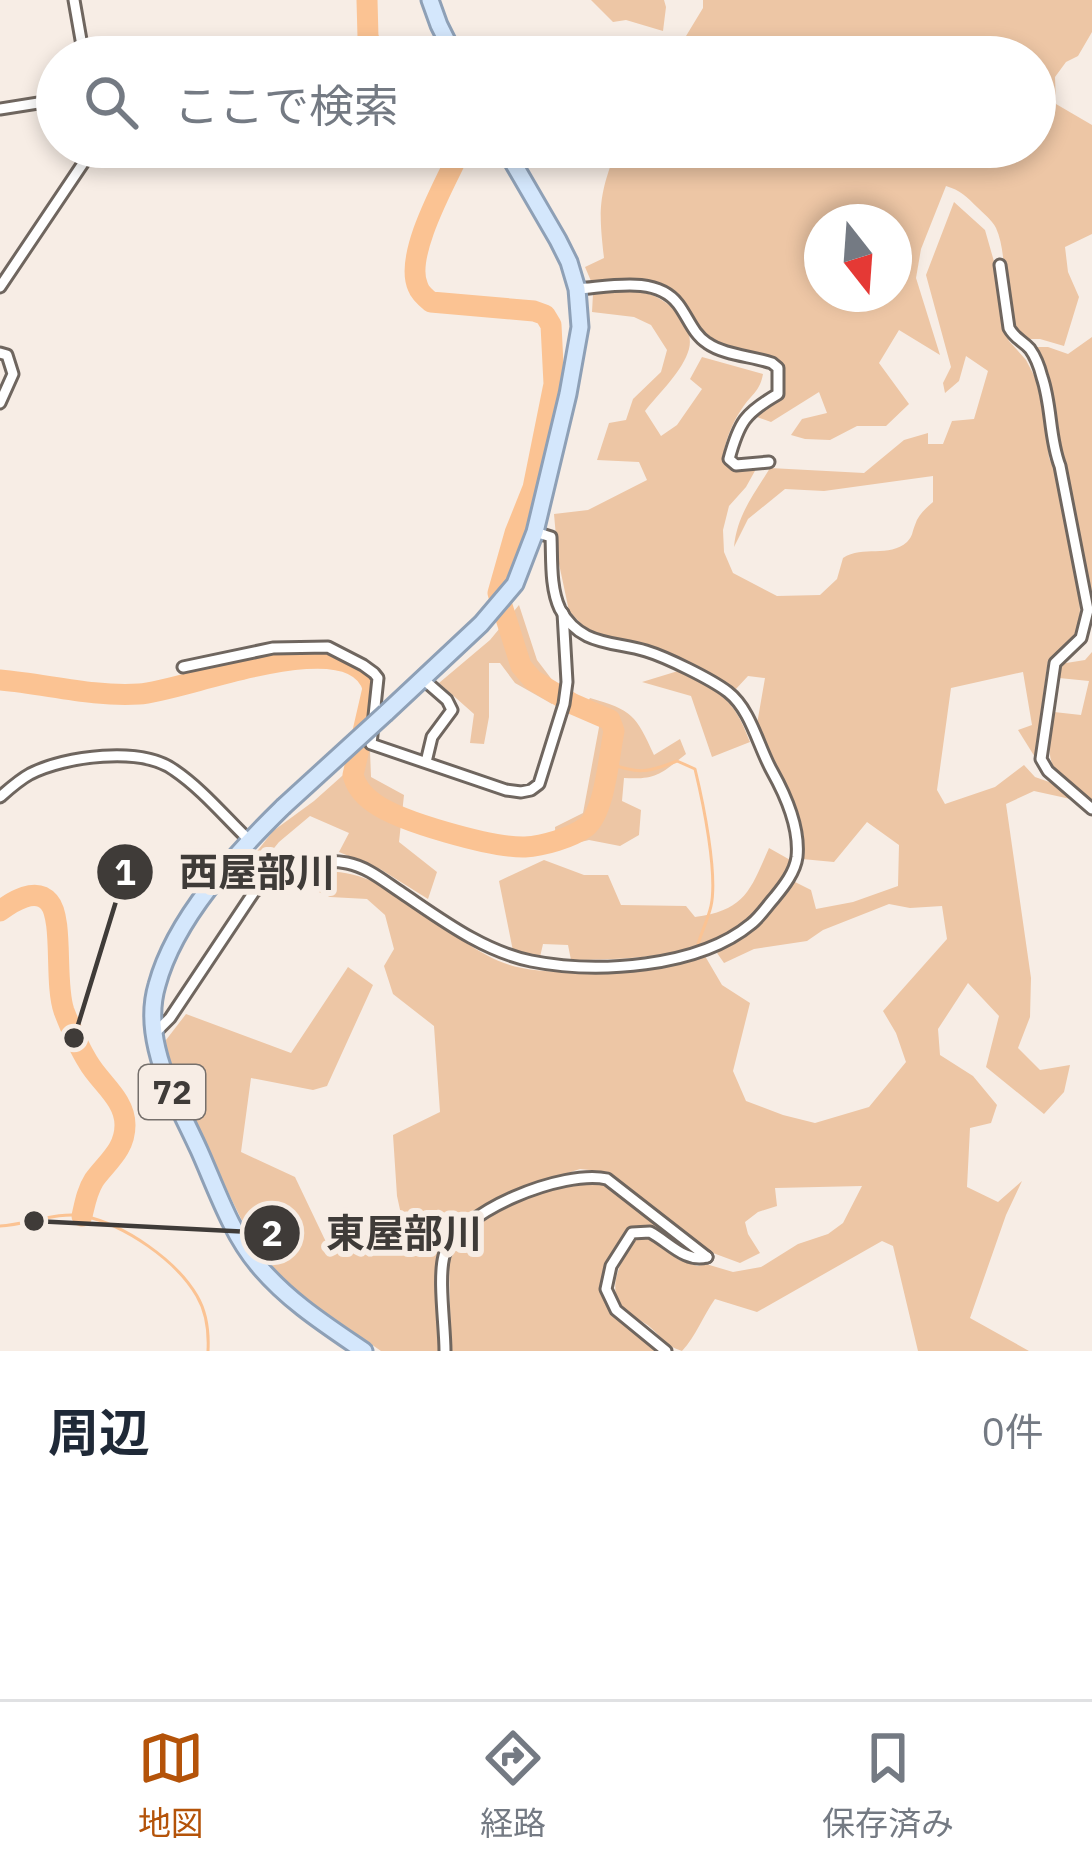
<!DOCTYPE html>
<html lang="ja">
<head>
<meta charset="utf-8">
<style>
  body { margin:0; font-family:"IBM Plex Sans","Noto Sans JP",sans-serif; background:#f6f6f7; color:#1f2937 }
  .compass { position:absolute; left:804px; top:204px; width:108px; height:108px; border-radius:50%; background:#fff; box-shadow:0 6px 18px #0003; rotate:163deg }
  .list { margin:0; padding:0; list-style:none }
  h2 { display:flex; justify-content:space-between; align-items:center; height:156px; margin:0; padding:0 48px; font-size:51px }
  h2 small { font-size:39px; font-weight:400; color:#747a83 }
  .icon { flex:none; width:66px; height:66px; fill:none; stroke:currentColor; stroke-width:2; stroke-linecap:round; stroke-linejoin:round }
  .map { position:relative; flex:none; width:1092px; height:1351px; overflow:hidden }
  .search { position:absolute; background:#fff; box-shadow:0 6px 18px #0003; left:36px; right:36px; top:36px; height:132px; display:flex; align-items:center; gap:30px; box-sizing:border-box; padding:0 42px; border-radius:66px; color:#747a83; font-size:45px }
  .sheet { height:348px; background:#fff }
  nav { display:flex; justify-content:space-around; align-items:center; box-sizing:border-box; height:168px; border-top:3px solid #e0e1e3; background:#fff; font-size:33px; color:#747a83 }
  nav a { display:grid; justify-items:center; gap:6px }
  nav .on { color:#b45309 }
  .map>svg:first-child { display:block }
  .green { fill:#edc6a5; fill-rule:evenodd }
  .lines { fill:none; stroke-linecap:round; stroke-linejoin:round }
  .stream { stroke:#fbc393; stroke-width:3 }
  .river { stroke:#fbc393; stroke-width:21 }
  .street-casing { stroke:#6f665f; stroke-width:15 }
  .primary-casing { stroke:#8ea0b6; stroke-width:21 }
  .street { stroke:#fff; stroke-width:9 }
  .primary { stroke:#d4e7fc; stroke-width:15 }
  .primary-bridge-casing { stroke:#8ea0b6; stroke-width:21; stroke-linecap:butt }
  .primary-bridge { stroke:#d4e7fc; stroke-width:15 }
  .labels { text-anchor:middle; stroke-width:12; stroke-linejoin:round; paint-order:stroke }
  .shield { fill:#f7ede5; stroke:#76706c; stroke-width:3 }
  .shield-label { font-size:33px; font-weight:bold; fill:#3f3b38 }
  .leader { fill:none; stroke:#3f3b38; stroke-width:4.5 }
  .callout-dot { fill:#3f3b38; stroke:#f7ede5; stroke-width:4.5 }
  .mark-label { font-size:36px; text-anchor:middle; font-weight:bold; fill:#fff }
  .callout-label { font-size:39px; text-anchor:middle; font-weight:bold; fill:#3f3b38; stroke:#f7ede5; stroke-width:12; stroke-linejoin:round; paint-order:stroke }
</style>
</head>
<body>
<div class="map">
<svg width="1092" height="1351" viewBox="0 0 1092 1351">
  <rect width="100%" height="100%" fill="#f7ede5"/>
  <g class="green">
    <polygon points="591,0 664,0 666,7 663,31 626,20 613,22"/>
    <path d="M703,0h389v32l-14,24 -12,6 -11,15 1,27 36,21v109l-27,13 3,25 11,25 -15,49 -24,-7h-18c-25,-29 -11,-77 -26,-111 -4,-8 -13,-15 -19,-21 -10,-10 -17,-17 -31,-21l-25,63 -5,29 24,77 -41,-25 -20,33 30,41 -23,22h-29l-27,14 -25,-1 -14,-4 11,-16 25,-6 -8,-21 -48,30 -17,-6 3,-5 25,-16 2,-16 -4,-18c-21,-7 -45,-9 -64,-18 -12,-5 -19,-17 -25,-27 -26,-41 -57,-36 -100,-35l-6,-14 19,-9c-5,-45 -6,-59 10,-102l-17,-9h438v-90h-327l-25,-16 20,-33zM822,222h72v72h-72z"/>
    <path d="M954,202l31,28 10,35 8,65 6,11 17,19 14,27 5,21 4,50 6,12c7,34 35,134 21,163 -6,12 -18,20 -28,27l-11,81 1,21 -20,-32 14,-5 -9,-53 -72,16 -14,102 8,14 50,-17 29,-22 11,12 17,6 23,17 -41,-9 -28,13 25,174 -1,39 -12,31 22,22 30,-5 -6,27 -20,22 -58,-47 13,-51 -31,-33 -30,46 2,26 33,21 24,29 -6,18 -21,5 -3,59 31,15 24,-21 -16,34 -36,103 59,33h-111l-25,-105 -11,-5 -125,71 -42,-13c-12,17 -19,37 -33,52 -18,-6 -18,-12 -31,-23 -7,-7 -18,-10 -25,-17 -23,-22 -4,-51 9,-72l16,-1 28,22 18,6 9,-2 27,8 28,-5 37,-23 30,-10 15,-11 19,-37 -87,2 2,18 -19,6 -13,10 3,12 12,19 -20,10 -27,-10 -79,-57 -25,-24 -29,-3 -72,23 -44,26 -23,32 -5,19 3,82h-58l-88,-61 -40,-47 -55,-112 -31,-75 -1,-16 20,-26 105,39 57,-86 25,18 -46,101 -14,4 -62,-12 -10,74 54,25 31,65 32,12 50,-8 -11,-50 -4,-61 47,-23 -6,-86 -41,-32 -9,-28 10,-17 -9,-34 -18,-16 -37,-2 -38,-17c8,-7 14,-7 25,-8 73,-8 123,66 187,91 44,17 157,8 201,-7l17,29 28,18 -17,68 13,30 37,14 32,8 54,-16 37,-45 -10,-29 -13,-22 64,-72 -5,-33 -32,2 -21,-4 -66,26 -16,11 -53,8 -30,14 -7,-10 47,-32 31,-39 16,8 5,19 37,-7 45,-16 1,-41 -32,-23 -33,40 -32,-3 2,-23 -19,-54 -28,-58 8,-46 -17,-2 -13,14 -29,-19 -50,-22 -64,-14 -23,-24 -11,-52 -4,-45 34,-4 59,-30 -8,-18 -42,-2 12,-37 17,-3 7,-21 28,-27 6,-22 -16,-25 -17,-8 -42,-5 1,-18c36,-4 61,-8 86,21 8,9 13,23 10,34 -6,22 -30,44 -44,62l16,25 16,-11 25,-36 -12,-10 12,-22 61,17c-3,17 -11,20 -20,33 -10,14 -22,41 -19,57l11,7 21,-2 -10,18 -17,19 -6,24 1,22 9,21 44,23 43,-1 17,-16 6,-21c20,-13 46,0 64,-16 6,-6 5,-10 8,-17 3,-10 10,-16 18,-23v-26l-109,15 -39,-2 -37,30 -14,28c3,-32 20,-53 36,-79l94,5 40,-33 24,-7v11h15l9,-23 22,-2 14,-48 -22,-15 -7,25 -14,12 -2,-10 8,-16 -25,-92z"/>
    <path d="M1092,337v264c-13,-46 -22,-99 -31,-147 -7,-39 -7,-74 -31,-107h18l20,7z"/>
    <polygon points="519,605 537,660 553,681 552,704 515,683 500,663 489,663 489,717 484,744 470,743 474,714 439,683 490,640"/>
    <path d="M1092,652v151c-45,-40 -47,-31 -38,-91l27,3 8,-34 -30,-3 1,-14 25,-4z"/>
    <path d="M678,671c42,23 54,23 72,71l-38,15 -21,-61 -49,-14z"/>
    <path d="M590,698c42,12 46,17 64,57l26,-16 6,15c-25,20 -30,26 -62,24l-2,23 19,9 -2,25 -19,11 -31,-6 -33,8 -1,-21 28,-14 17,-91 -18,-11z"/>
    <polygon points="370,751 371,777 404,795 399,842 437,872 428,899 380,869 339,852 349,833 310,816 279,842 247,881 234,881 273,831 314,801"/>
    <path d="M769,848l23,13c-12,19 -24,38 -40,54 -47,44 -121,44 -181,45l-3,-15 -25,-1 -3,13 -27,-6 -14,-70 45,-21 40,15h24l13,30 65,1 9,11c50,-7 55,-26 74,-69z"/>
    <path d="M589,1181l13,2 97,73c-21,-3 -27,-24 -47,-29 -3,-1 -19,1 -22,2 -7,10 -17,20 -22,32 -20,40 20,69 50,90h-207l-2,-93c19,-50 93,-68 140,-77z"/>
  </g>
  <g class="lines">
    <g class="stream">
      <path d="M608,763c30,11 39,10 69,-2l18,8c8,33 23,105 16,137 -3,13 -9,25 -13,38"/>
      <path d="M0,1226c27,-1 57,-15 84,-10 41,9 92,44 113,80 10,17 12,36 11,55"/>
    </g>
    <g class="river">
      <polyline points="367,0 368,37 376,57"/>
      <path d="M0,680c46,4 93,17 139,14 48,-3 215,-75 234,-6l-20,87c3,12 11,21 21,28 26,19 119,45 151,44 18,-1 46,-9 61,-20 19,-15 23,-72 28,-96l-4,-11 -37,-16 -40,-24 -12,-14 -23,-73 17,-60 18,-45 21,-104 -3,-59 -6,-10 -11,-4 -103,-9c-5,-4 -11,-9 -13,-15 -15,-32 30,-109 44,-140"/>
      <path d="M0,911c13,-10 36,-24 49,-9 15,17 5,81 15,109 7,18 14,35 24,51 12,21 37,37 37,63 0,25 -18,37 -31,55 -7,11 -9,23 -12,36"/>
    </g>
    <defs>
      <g id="street">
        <polyline points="74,0 84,57"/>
        <polyline points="0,109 57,100"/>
        <path d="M1000,265l9,63c6,11 13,12 21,21 5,7 10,20 12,28 10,29 7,61 18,89l28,144 -7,28 -26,25 -14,96 7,12 44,38"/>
        <polyline points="0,287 94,147"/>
        <path d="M577,289c32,-2 79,-14 101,15 10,13 15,30 29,39 17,12 44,13 65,20l6,5v26c-33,19 -39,28 -49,65l7,6 33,-3"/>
        <polyline points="0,353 7,355 13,374 0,403"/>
        <polyline points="183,667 273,648 328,647 363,665 374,673 378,678 371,744 506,790 521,792 531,790 539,784 564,704 567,682 563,613"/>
        <polyline points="423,679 447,700 452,710 432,737 426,762"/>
        <path d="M0,797c9,-8 19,-17 30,-23 35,-18 111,-28 144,-4 28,19 51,47 75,70"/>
        <path d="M154,1034l16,-16 84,-126c25,-21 59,-35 93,-29 21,4 38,19 55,30 40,27 81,58 129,68 65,13 167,7 220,-37 9,-7 16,-18 24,-27 9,-11 20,-25 22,-40 3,-29 -11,-61 -25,-86 -14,-25 -21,-61 -44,-79 -17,-13 -62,-35 -82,-41 -34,-10 -66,-5 -86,-42 -10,-21 -8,-50 -9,-72l-16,-5"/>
        <path d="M445,1351c0,-25 -7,-72 -1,-95 12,-45 121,-87 163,-77l100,78"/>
        <path d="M666,1351l-50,-41 -10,-21 5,-23 21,-33 18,-1c19,10 35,31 57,25"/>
      </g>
      <g id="primary">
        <polyline points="430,0 439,25 455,57"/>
        <polyline points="386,713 481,624 515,584 535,532 568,394 580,327 577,289 569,262 558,240 504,147"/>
        <path d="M283,807c-48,47 -108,111 -126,178 -6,20 -5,43 0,64 8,35 27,68 42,101 17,38 32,83 59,115 30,36 68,60 106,86"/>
      </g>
    </defs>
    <use href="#street" class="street-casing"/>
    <use href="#primary" class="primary-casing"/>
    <use href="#street" class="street"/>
    <use href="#primary" class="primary"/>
    <defs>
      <polyline id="primary-bridge" points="283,807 386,713"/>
    </defs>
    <use href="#primary-bridge" class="primary-bridge-casing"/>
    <use href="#primary-bridge" class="primary-bridge"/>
  </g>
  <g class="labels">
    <rect class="shield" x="139" y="1065" width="66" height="54" rx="9"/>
    <g class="shield-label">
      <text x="172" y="1104">72</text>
    </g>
  </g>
  <path class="leader" d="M74 1038L125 872M34 1221L272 1233"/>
  <g class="callout-dot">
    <circle cx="74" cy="1038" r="12"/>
    <circle cx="34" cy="1221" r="12"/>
    <circle cx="125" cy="872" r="30"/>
    <circle cx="272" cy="1233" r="30"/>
  </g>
  <g class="mark-label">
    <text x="125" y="885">1</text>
    <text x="272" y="1246">2</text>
  </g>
  <g class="callout-label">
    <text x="257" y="886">西屋部川</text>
    <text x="404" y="1247">東屋部川</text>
  </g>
</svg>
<svg class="compass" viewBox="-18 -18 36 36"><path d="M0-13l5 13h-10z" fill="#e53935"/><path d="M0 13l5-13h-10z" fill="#747a83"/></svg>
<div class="search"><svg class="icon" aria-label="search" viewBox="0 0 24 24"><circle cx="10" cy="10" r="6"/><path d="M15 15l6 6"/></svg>ここで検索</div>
</div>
<section class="sheet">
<h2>周辺<small>0件</small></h2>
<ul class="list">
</ul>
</section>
<nav>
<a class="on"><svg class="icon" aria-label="map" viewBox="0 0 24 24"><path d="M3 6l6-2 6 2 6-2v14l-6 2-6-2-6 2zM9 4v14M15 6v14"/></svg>地図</a>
<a><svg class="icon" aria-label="directions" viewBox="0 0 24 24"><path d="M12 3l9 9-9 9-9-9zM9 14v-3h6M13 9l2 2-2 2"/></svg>経路</a>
<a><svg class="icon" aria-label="saved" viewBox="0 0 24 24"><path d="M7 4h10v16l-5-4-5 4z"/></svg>保存済み</a>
</nav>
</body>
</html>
